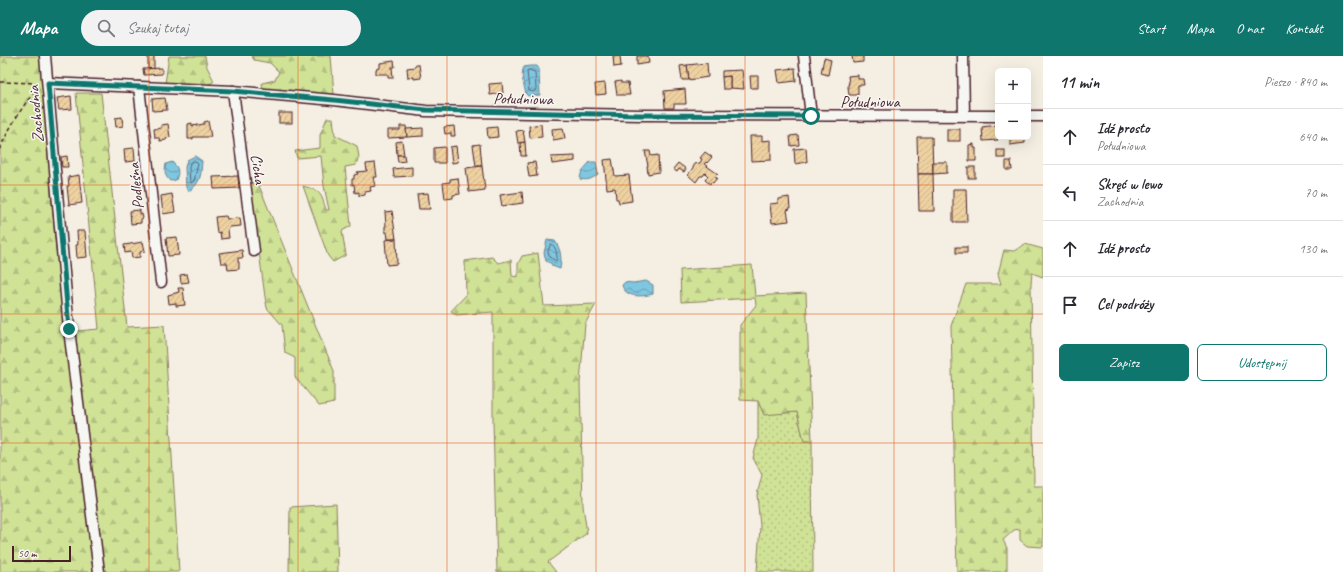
<!DOCTYPE html>
<html lang="pl">
<head>
<meta charset="utf-8">
<style>
  body { margin:0; font-family:Caveat,sans-serif; background:#f2f2f3; color:#2b2b33 }
  .controls { position:absolute; right:12px; top:12px; display:grid; overflow:hidden; border-radius:6px; box-shadow:0 4px 16px #0002 }
  .controls button { width:36px; height:36px; display:grid; place-items:center; padding:0; border:0; border-bottom:1px solid #e1e1e2; background:#fff; color:#2b2b33; font:20px sans-serif }
  .scale { position:absolute; left:12px; bottom:10px; width:59px; box-sizing:border-box; padding-left:4px; border:2px solid #4a1f2b; border-top:0; font-size:11px; line-height:14px; white-space:nowrap; color:#4a1f2b; -webkit-text-stroke:3px #f6f6f2; paint-order:stroke }
  .stop { position:absolute; width:12px; height:12px; margin:-9px; border:3px solid #0f766e; border-radius:50%; background:#fff }
  .stop.end { background:#0f766e; border-color:#fff; box-shadow:0 1px 4px #0008 }
  .list { margin:0; padding:0; list-style:none }
  h2 { display:flex; justify-content:space-between; align-items:center; height:52px; margin:0; padding:0 16px; font-size:17px }
  h2 small { font-size:13px; font-weight:400; color:#7c7c81 }
  .list li { display:grid; grid-template-columns:26px 1fr auto; gap:12px; align-items:center; box-sizing:border-box; height:56px; padding:0 16px; border-top:1px solid #e1e1e2 }
  .list b { display:block; font-size:15px; white-space:nowrap }
  .list p { margin:0; font-size:13px; white-space:nowrap; color:#7c7c81 }
  .list em { font-size:13px; font-style:normal; color:#7c7c81 }
  .actions { display:flex; gap:8px; padding:12px 16px }
  .actions a { flex:1; padding:9px 0; border:1px solid #0f766e; border-radius:6px; text-align:center; font-size:14px; color:#0f766e }
  .actions .main { background:#0f766e; color:#fff }
  .icon { flex:none; width:22px; height:22px; fill:none; stroke:currentColor; stroke-width:2; stroke-linecap:round; stroke-linejoin:round }
  .map { position:relative; flex:none; width:1043px; height:516px; overflow:hidden }
  header { display:flex; align-items:center; gap:24px; box-sizing:border-box; height:56px; padding:0 20px; background:#0f766e; color:#fff }
  header strong { font-size:19px }
  nav { display:flex; gap:22px; margin-inline-start:auto; font-size:14px }
  .search { width:280px; height:36px; background:#f2f2f3; display:flex; align-items:center; gap:10px; box-sizing:border-box; padding:0 14px; border-radius:22px; color:#7c7c81; font-size:15px }
  main { display:flex }
  aside { flex:1; background:#fff }
  .map>svg:first-child { display:block }
  .grass { fill:url(#grass-dots); stroke:#8c8060 }
  .forest { fill:url(#forest-firs); stroke:#8c8060 }
  .water { fill:url(#water-waves); stroke:#6a8397 }
  .lines { fill:none; stroke-linecap:round; stroke-linejoin:round }
  .shore { stroke:#5f6273; stroke-width:1 }
  .building { fill:url(#building-hatch); stroke:#4a1f2b }
  .minor-casing { stroke:#4a1f2b; stroke-width:13 }
  .path { stroke:#4a1f2b; stroke-width:1.5; stroke-dasharray:4 3; stroke-linecap:butt }
  .minor { stroke:#f6f6f2; stroke-width:10 }
  .route { stroke:#0f766e; stroke-width:5 }
  .grid { fill:none; stroke:#e8590c; stroke-width:1; stroke-opacity:0.55 }
  .labels { text-anchor:middle; stroke-width:3; stroke-linejoin:round; paint-order:stroke }
  .street-label { font-size:16px; fill:#4a1f2b; stroke:#f6f6f2 }
</style>
</head>
<body>
<header>
<strong>Mapa</strong>
<div class="search"><svg class="icon" aria-label="search" viewBox="0 0 24 24"><circle cx="10" cy="10" r="6"/><path d="M15 15l6 6"/></svg>Szukaj tutaj</div>
<nav><a>Start</a><a>Mapa</a><a>O nas</a><a>Kontakt</a></nav>
</header>
<main>
<div class="map">
<svg width="1043" height="516" viewBox="0 0 1043 516">
  <defs>
    <pattern id="grass-dots" width="8" height="8" patternUnits="userSpaceOnUse"><rect width="8" height="8" fill="#cfe296"/><path d="M2 2h.1M6 6h.1" fill="none" stroke="#b3c181" stroke-width="1.8" stroke-linecap="round"/></pattern>
    <pattern id="forest-firs" width="22" height="20" patternUnits="userSpaceOnUse"><rect width="22" height="20" fill="#cfe296"/><path d="M5 1l3.5 6h-7zM16 11l3.5 6h-7z" fill="#b3c181"/></pattern>
    <pattern id="water-waves" width="16" height="10" patternUnits="userSpaceOnUse"><rect width="16" height="10" fill="#7fc6df"/><path d="M0 5q4-4 8 0t8 0" fill="none" stroke="#6aa0b5"/></pattern>
    <pattern id="building-hatch" width="6" height="6" patternUnits="userSpaceOnUse"><rect width="6" height="6" fill="#edd1a1"/><path d="M-1 1l2-2M0 6l6-6M5 7l2-2" fill="none" stroke="#cdb38b"/></pattern>
  </defs>
  <rect width="100%" height="100%" fill="#f4efe2"/>
  <filter id="ink" filterUnits="userSpaceOnUse"><feTurbulence type="fractalNoise" baseFrequency=".025" numOctaves="2"/><feDisplacementMap in="SourceGraphic" scale="8" xChannelSelector="R" yChannelSelector="G"/><feConvolveMatrix kernelMatrix="1 2 1 2 8 2 1 2 1" color-interpolation-filters="sRGB"/></filter>
  <g filter="url(#ink)">
    <polygon class="grass" points="758,345 764,358 797,356 804,385 812,385 813,516 757,516 760,470 757,439 762,419 753,402 758,383"/>
    <g class="forest">
      <polygon points="0,0 40,0 55,184 66,276 99,273 76,37 101,37 127,271 164,269 179,516 0,516"/>
      <path d="M169,0h36l2,11 7,14c-9,9 -37,4 -49,3z"/>
      <polygon points="252,0 331,0 334,39 263,33 262,27 275,24 279,16 270,7 254,4"/>
      <path d="M327,62h6l2,17 22,11 2,11 -3,8 -11,2 6,59 -9,5 4,24 -13,7 -5,-6 -25,-70c18,5 18,7 23,24h3l-5,-24 -3,-30 -24,2 -2,-7 25,-3v-13z"/>
      <polygon points="250,127 258,127 334,315 334,347 319,350 295,321 295,302 285,297 282,269 267,252 265,241"/>
      <polygon points="1025,188 1043,193 1043,221 1032,217 1031,227 1034,430 1043,430 1043,491 1027,490 1020,484 1020,473 1014,474 1003,484 1007,492 1007,516 957,516 951,270 966,228 1001,228 998,218 1004,194 1014,195"/>
      <polygon points="538,197 544,250 596,248 585,268 580,327 583,450 587,477 548,506 556,516 497,516 493,365 493,256 456,259 451,255 466,239 465,205 492,201 498,207 511,204 512,220 518,221 518,208 522,200"/>
      <polygon points="752,209 755,240 806,237 812,385 804,385 797,356 764,359 758,345 740,344 740,269 756,249 755,242 681,246 680,214"/>
      <polygon points="336,448 338,516 289,516 290,451"/>
    </g>
    <g class="water">
      <path d="M530,10h7l2,3 1,26 -12,1 -2,-2c-2,-8 -6,-20 -2,-27z"/>
      <path d="M195,100l7,5c-1,14 -1,22 -13,30l-3,-3 -1,-21 2,-7z"/>
      <path d="M172,106c7,6 7,10 4,18l-6,1c-5,-5 -6,-9 -4,-17z"/>
      <path d="M590,106h6l2,12c-6,5 -10,7 -18,5 1,-9 4,-10 10,-17z"/>
      <path d="M547,184l8,1c6,8 7,18 5,28l-8,-3v-2l-6,-3 -2,-8z"/>
      <path d="M646,225l7,4v9c-11,3 -28,4 -31,-9l3,-3 8,1z"/>
    </g>
    <g class="lines">
      <g class="shore">
        <polygon points="529,14 535,16 536,33 534,36 529,35 527,15"/>
        <polygon points="195,105 198,108 194,125 191,127 190,126 189,112 190,107"/>
        <path d="M551,188c5,2 6,10 6,15l-1,2 -6,-4 -2,-5z"/>
      </g>
    </g>
    <g class="building">
      <rect x="148" y="0" width="6" height="13"/>
      <polygon points="613,0 620,0 621,10 614,11"/>
      <polygon points="637,0 648,0 649,7 637,9"/>
      <polygon points="852,0 863,0 863,6 853,7"/>
      <polygon points="824,2 831,4 828,19 821,17"/>
      <polygon points="394,5 395,11 392,11 393,22 388,22 388,18 376,18 376,13 380,12 380,7"/>
      <polygon points="707,7 708,21 689,24 687,9"/>
      <polygon points="415,9 419,9 421,22 414,23 414,21 408,22 407,12 415,11"/>
      <polygon points="687,9 689,24 682,24 680,10"/>
      <polygon points="162,12 162,18 144,19 143,13"/>
      <polygon points="795,12 796,25 779,27 777,14"/>
      <polygon points="742,14 744,33 730,32 730,20 722,21 722,15"/>
      <polygon points="858,19 858,23 863,23 864,29 858,29 858,38 856,39 849,39 848,31 848,28 849,28 848,20"/>
      <polygon points="730,20 730,33 723,33 722,21"/>
      <polygon points="750,20 758,20 758,32 751,32"/>
      <polygon points="621,25 621,27 628,27 630,39 617,39 615,26"/>
      <polygon points="502,27 503,37 490,39 489,28"/>
      <polygon points="605,27 606,38 596,39 595,28"/>
      <polygon points="685,33 686,48 674,48 674,52 665,52 664,35"/>
      <polygon points="71,40 72,53 59,54 57,42"/>
      <polygon points="165,42 167,54 153,55 152,43"/>
      <rect x="279" y="57" width="13" height="10"/>
      <polygon points="122,61 123,70 116,71 115,62"/>
      <polygon points="208,65 211,81 193,81 193,83 188,83 188,68 192,67 192,70 204,68 204,66"/>
      <polygon points="168,68 170,81 167,82 166,84 160,85 159,82 155,82 154,73 161,72 161,69"/>
      <polygon points="541,68 542,81 530,82 529,70"/>
      <polygon points="997,69 998,84 983,85 982,71"/>
      <polygon points="400,70 406,70 407,81 388,82 388,74 400,74"/>
      <polygon points="454,70 455,80 451,80 451,77 445,78 444,71"/>
      <polygon points="497,71 498,81 488,82 487,72"/>
      <polygon points="423,72 423,80 407,81 406,73"/>
      <polygon points="563,72 565,82 553,84 552,73"/>
      <rect x="947" y="73" width="13" height="12"/>
      <polygon points="523,74 525,86 518,87 516,75"/>
      <polygon points="798,79 799,89 791,90 790,80"/>
      <polygon points="750,80 762,80 762,85 771,84 771,104 751,105"/>
      <polygon points="917,81 932,81 933,118 918,118"/>
      <polygon points="1010,81 1025,81 1025,87 1010,89"/>
      <polygon points="402,85 404,99 397,99 396,86"/>
      <polygon points="525,86 526,100 521,100 520,87"/>
      <polygon points="480,88 482,110 476,110 473,89"/>
      <polygon points="974,88 974,92 976,92 976,105 969,105 969,89"/>
      <polygon points="456,90 458,106 452,107 450,91"/>
      <polygon points="445,91 445,107 434,107 434,92"/>
      <polygon points="134,92 135,105 125,106 124,93"/>
      <polygon points="806,92 807,106 795,108 794,93"/>
      <rect x="997" y="94" width="8" height="8"/>
      <polygon points="645,95 650,95 651,100 658,99 659,116 648,118 647,110 648,110"/>
      <polygon points="705,96 712,101 707,107 706,106 704,108 718,118 715,121 717,122 713,127 711,126 710,128 705,124 708,120 705,117 703,120 700,120 696,126 688,119 694,110 694,108 700,107 702,103 700,102"/>
      <polygon points="397,99 404,99 405,105 398,106"/>
      <polygon points="67,100 68,111 62,111 61,101"/>
      <polygon points="575,100 575,105 552,108 551,101"/>
      <polygon points="612,103 615,120 629,119 632,145 619,147 618,143 616,143 615,132 607,133 604,104"/>
      <polygon points="1006,105 1011,105 1012,114 1006,114"/>
      <polygon points="535,106 537,120 529,121 527,107"/>
      <polygon points="933,106 947,106 947,117 933,118"/>
      <polygon points="375,107 377,121 373,121 375,130 370,131 371,135 365,136 365,139 359,140 359,136 355,137 354,128 352,129 352,123 354,123 354,119 358,118 357,116 367,115 366,108"/>
      <polygon points="678,107 686,113 684,116 679,113 677,116 673,113"/>
      <polygon points="482,110 485,134 469,136 466,112"/>
      <polygon points="412,111 412,120 394,121 393,113"/>
      <rect x="968" y="111" width="7" height="11"/>
      <polygon points="918,118 933,118 934,155 919,155"/>
      <polygon points="79,119 82,147 69,149 67,130 69,130 68,121"/>
      <polygon points="238,120 239,132 214,133 213,121"/>
      <polygon points="458,122 460,138 453,139 453,142 445,143 443,127 450,126 450,123"/>
      <polygon points="953,133 966,133 967,166 953,166"/>
      <polygon points="522,136 523,147 502,150 500,139"/>
      <polygon points="428,137 430,153 419,153 417,138"/>
      <polygon points="172,138 175,156 163,158 161,140"/>
      <polygon points="789,141 790,153 787,154 789,165 772,167 770,148 778,147 778,143"/>
      <polygon points="140,154 140,158 142,158 143,162 141,163 141,167 131,168 130,155"/>
      <polygon points="392,155 396,183 388,183 387,176 385,176 385,170 386,170 385,156"/>
      <polygon points="226,160 227,163 240,162 241,170 230,171 228,174 229,182 221,183 220,176 217,177 215,161"/>
      <polygon points="77,175 85,175 87,201 77,202 76,189 78,189"/>
      <polygon points="177,181 179,199 168,200 166,182"/>
      <polygon points="396,183 397,208 387,209 385,184"/>
      <polygon points="143,186 145,195 140,196 140,201 132,202 131,196 125,197 124,189"/>
      <rect x="956" y="191" width="11" height="6"/>
      <polygon points="242,194 243,202 238,202 238,206 239,206 239,213 228,214 227,207 221,207 219,197"/>
      <polygon points="187,218 189,226 181,227 180,219"/>
      <polygon points="178,232 183,232 185,249 176,250 176,247 169,248 168,239 179,236"/>
    </g>
    <g class="lines">
      <defs>
        <g id="minor">
          <polyline points="45,0 69,273 99,516"/>
          <polyline points="804,0 811,60"/>
          <polyline points="963,0 964,59"/>
          <polyline points="48,27 233,35 334,44 426,55 641,59 998,60"/>
          <polyline points="139,31 161,226"/>
          <polyline points="233,35 254,195"/>
          <polyline points="1028,60 1043,60"/>
        </g>
      </defs>
      <use href="#minor" class="minor-casing"/>
      <g class="path">
        <polyline points="0,26 38,27"/>
        <path d="M0,93c6,-16 27,-52 39,-61"/>
      </g>
      <use href="#minor" class="minor"/>
    </g>
  </g>
  <g class="lines" filter="url(#ink)">
    <polyline class="route" points="69,273 48,27 233,35 334,44 426,54 640,59 811,60"/>
  </g>
  <path class="grid" d="M149,0v516M298,0v516M447,0v516M596,0v516M745,0v516M894,0v516M0,129h1043M0,258h1043M0,387h1043"/>
  <g class="labels">
    <g class="street-label">
      <text transform="translate(523 42) rotate(1)" y="6">Południowa</text>
      <text x="870" y="51">Południowa</text>
      <text transform="translate(35 58) rotate(-95)" y="6">Zachodnia</text>
      <text transform="translate(259 113) rotate(82)" y="6">Cicha</text>
      <text transform="translate(135 130) rotate(-96)" y="6">Podleśna</text>
    </g>
  </g>
</svg>
<div class="controls">
<button>+</button>
<button>−</button>
</div>
<div class="scale">50 m</div>
<div class="stop" style="left:811px;top:60px"></div>
<div class="stop end" style="left:69px;top:273px"></div>
</div>
<aside>
<h2>11 min<small>Pieszo · 840 m</small></h2>
<ul class="list">
<li><svg class="icon" aria-label="ahead" viewBox="0 0 24 24"><path d="M12 20V5M6 11l6-6 6 6"/></svg><div><b>Idź prosto</b><p>Południowa</p></div><em>640 m</em></li>
<li><svg class="icon" aria-label="left" viewBox="0 0 24 24"><path d="M17 20v-9H6M10 6l-5 5 5 5"/></svg><div><b>Skręć w lewo</b><p>Zachodnia</p></div><em>70 m</em></li>
<li><svg class="icon" aria-label="ahead" viewBox="0 0 24 24"><path d="M12 20V5M6 11l6-6 6 6"/></svg><div><b>Idź prosto</b></div><em>130 m</em></li>
<li><svg class="icon" aria-label="arrive" viewBox="0 0 24 24"><path d="M6 21V4h12l-3 4 3 4H6"/></svg><div><b>Cel podróży</b></div></li>
</ul>
<div class="actions"><a class="main">Zapisz</a><a>Udostępnij</a></div>
</aside>
</main>
</body>
</html>
